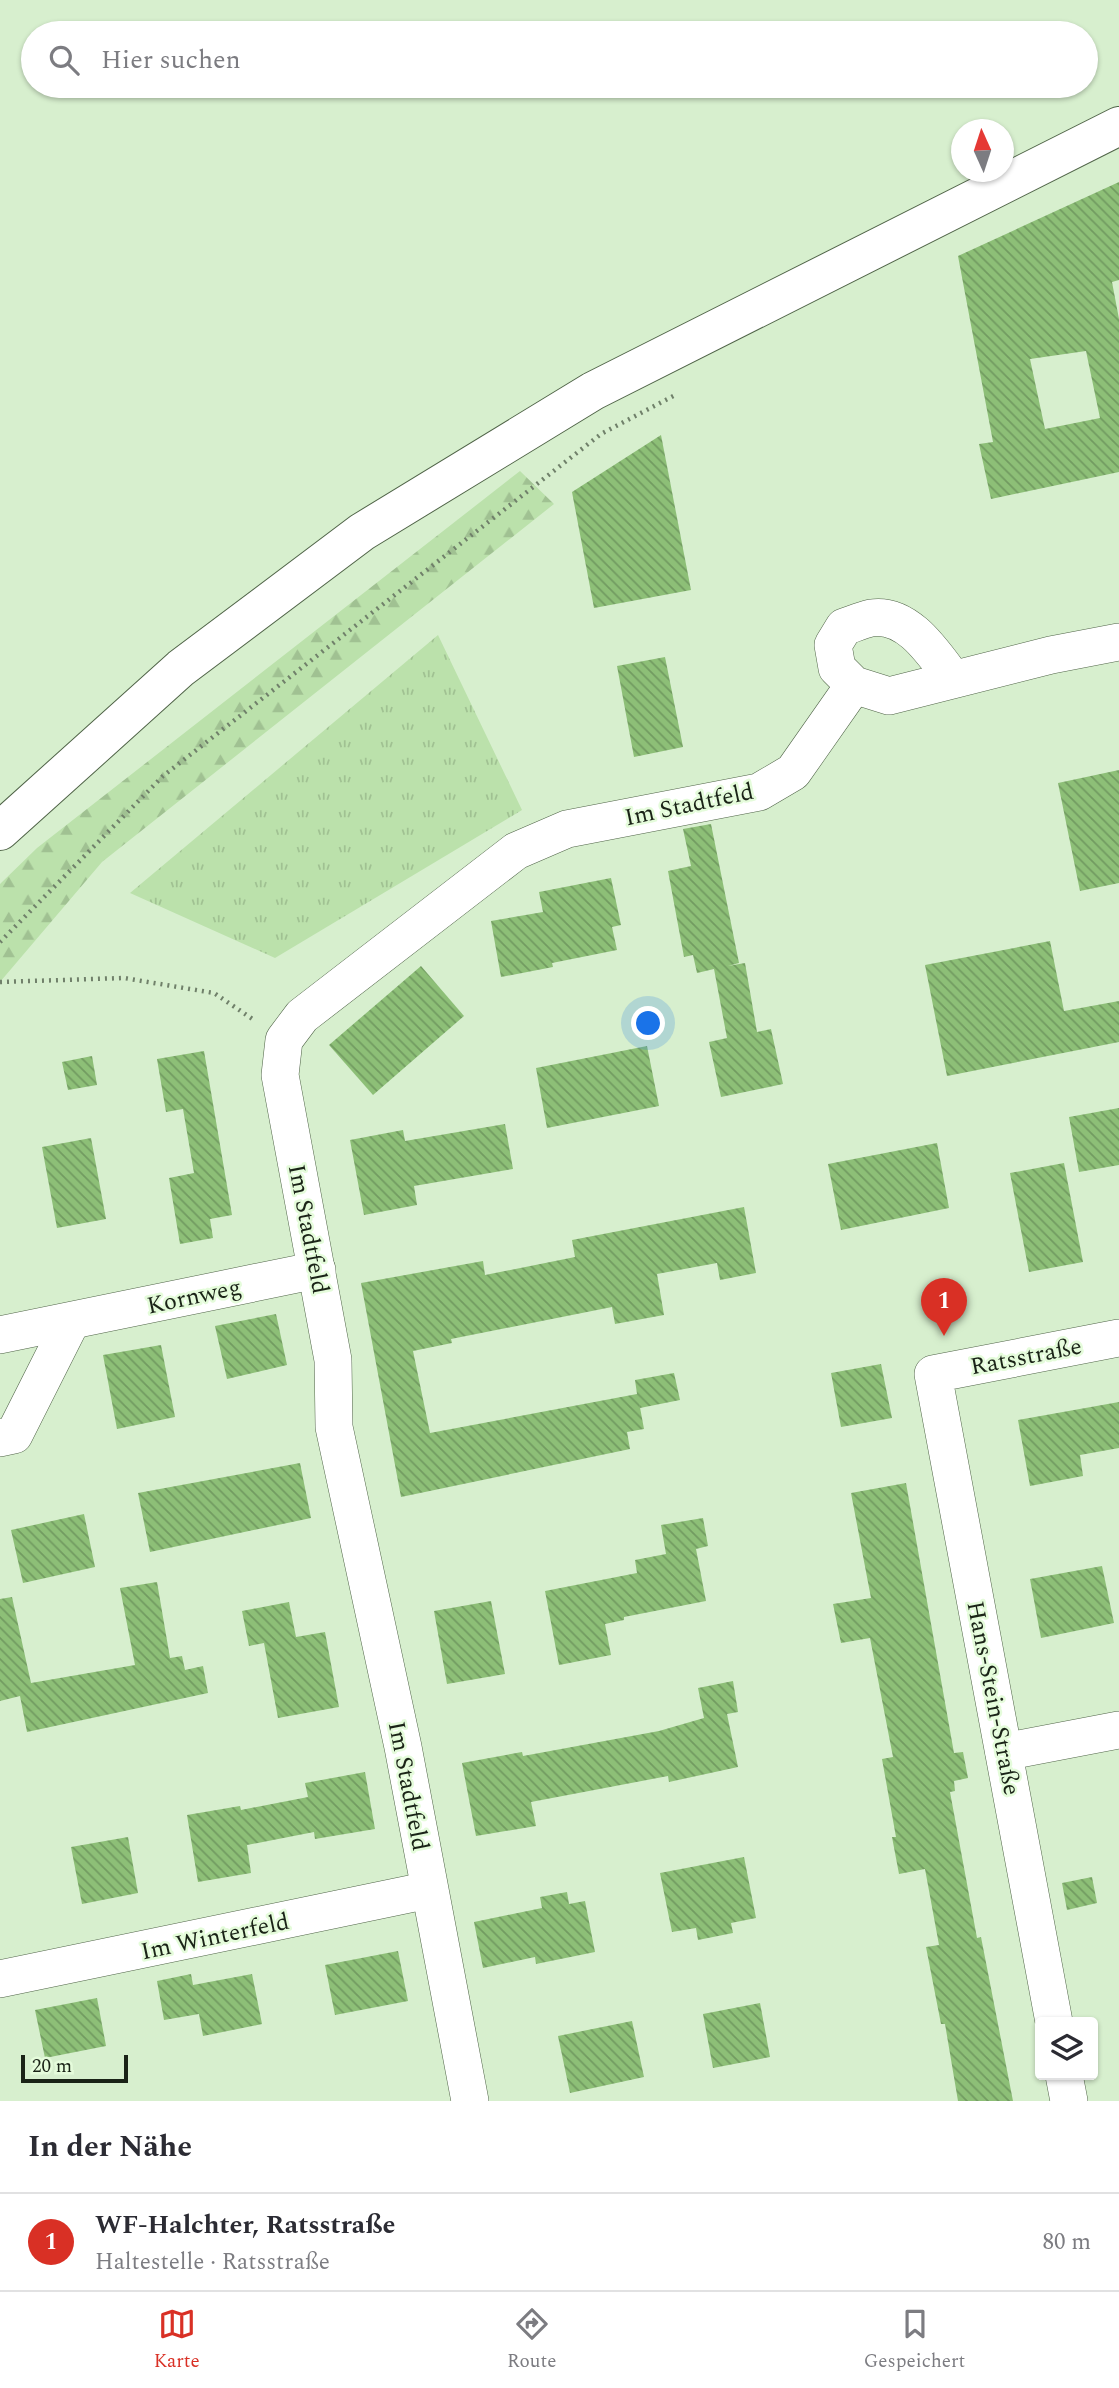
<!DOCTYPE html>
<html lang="de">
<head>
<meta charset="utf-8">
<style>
  body { margin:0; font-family:Spectral,serif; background:#f2f2f3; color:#2b2b33 }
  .controls { position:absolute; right:21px; bottom:21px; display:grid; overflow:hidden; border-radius:7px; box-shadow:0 2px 5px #0004 }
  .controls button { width:63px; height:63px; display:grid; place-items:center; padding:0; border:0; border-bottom:2px solid #e1e1e2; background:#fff; color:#2b2b33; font:35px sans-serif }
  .compass { position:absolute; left:951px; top:119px; width:63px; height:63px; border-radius:50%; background:#fff; box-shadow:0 2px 5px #0004; rotate:357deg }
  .scale { position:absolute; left:21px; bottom:18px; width:107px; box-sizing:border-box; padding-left:7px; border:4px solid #1a2317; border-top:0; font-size:19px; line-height:24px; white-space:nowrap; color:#1a2317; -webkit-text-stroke:5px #e5fcdb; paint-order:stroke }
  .you { position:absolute; left:649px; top:1024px; width:24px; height:24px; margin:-18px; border:5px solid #fff; border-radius:50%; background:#1a73e8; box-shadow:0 0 0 10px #1a73e833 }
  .badge { display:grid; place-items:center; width:46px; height:46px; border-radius:50%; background:#d93025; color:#fff; font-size:23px; font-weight:700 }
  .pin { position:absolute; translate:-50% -58px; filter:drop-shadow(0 2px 4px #0008) }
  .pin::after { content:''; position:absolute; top:37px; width:24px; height:21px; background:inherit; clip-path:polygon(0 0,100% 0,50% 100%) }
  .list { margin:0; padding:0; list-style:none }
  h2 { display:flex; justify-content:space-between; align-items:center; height:91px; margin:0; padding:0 28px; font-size:30px }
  h2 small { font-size:23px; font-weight:400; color:#7c7c81 }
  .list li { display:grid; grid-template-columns:46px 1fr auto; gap:21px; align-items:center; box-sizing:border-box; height:98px; padding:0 28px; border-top:2px solid #e1e1e2 }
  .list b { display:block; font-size:26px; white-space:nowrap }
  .list p { margin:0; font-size:23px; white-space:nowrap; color:#7c7c81 }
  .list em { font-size:23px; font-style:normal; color:#7c7c81 }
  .icon { flex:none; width:38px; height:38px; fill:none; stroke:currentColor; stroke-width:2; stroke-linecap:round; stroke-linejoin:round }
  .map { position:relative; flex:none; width:1119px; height:2101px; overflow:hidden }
  .search { position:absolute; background:#fff; box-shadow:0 2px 5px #0004; left:21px; right:21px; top:21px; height:77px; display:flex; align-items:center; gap:18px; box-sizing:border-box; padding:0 24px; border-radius:38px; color:#7c7c81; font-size:26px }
  .sheet { height:189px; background:#fff }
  nav { display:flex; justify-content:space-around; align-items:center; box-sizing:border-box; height:98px; border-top:2px solid #e1e1e2; background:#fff; font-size:19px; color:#7c7c81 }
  nav a { display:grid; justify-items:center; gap:4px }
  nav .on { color:#d93025 }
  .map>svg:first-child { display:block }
  .grass { fill:url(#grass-tufts) }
  .forest { fill:url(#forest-firs) }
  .building { fill:url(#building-back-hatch); fill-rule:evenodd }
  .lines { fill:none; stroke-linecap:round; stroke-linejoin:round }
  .street-casing { stroke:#506448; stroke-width:38 }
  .secondary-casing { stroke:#506448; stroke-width:40 }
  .path { stroke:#70806a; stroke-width:4.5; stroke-dasharray:2 5; stroke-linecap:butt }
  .street { stroke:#fff; stroke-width:37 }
  .secondary { stroke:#fff; stroke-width:38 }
  .labels { text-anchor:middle; stroke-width:5; stroke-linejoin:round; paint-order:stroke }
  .street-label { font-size:24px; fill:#1a2317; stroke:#e5fcdb }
</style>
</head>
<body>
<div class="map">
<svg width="1119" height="2101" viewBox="0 0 1119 2101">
  <defs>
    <pattern id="grass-tufts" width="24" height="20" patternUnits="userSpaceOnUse" patternTransform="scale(1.75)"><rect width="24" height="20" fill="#bbe1ab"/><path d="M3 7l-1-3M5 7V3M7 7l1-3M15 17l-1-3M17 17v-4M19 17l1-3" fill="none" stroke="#a0c192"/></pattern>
    <pattern id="forest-firs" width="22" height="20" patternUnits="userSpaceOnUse" patternTransform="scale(1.75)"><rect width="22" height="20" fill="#bbe1ab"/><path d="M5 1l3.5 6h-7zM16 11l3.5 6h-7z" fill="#a0c192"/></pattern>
    <pattern id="building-back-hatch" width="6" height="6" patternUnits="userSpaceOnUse" patternTransform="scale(1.75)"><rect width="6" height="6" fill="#8dbf77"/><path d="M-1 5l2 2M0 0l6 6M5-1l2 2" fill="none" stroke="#729b61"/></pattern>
  </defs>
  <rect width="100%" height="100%" fill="#d7efce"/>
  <polygon class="grass" points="438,635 522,810 275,958 130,893"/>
  <polygon class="forest" points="520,471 554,504 102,862 0,982 0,884 37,848"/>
  <g class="building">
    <path d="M1119,182v98l-7,2 7,37v153l-128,27 -12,-55 14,-2 -35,-186zM1086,351l14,67 -55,11 -15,-70z"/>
    <polygon points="661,435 691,590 594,608 572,492"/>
    <polygon points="665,657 683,747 634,757 617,666"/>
    <polygon points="1119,770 1119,883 1080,891 1058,783"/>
    <polygon points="711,824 739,963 728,966 745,963 757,1032 771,1029 783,1084 721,1097 709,1042 727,1038 714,969 697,973 693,955 684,957 668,871 691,866 683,829"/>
    <polygon points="611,878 621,925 612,927 617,950 552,963 553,967 501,977 491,921 543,912 539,892"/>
    <polygon points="1050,941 1064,1011 1119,1001 1119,1042 947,1076 925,965"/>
    <polygon points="421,966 464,1016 373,1095 329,1045"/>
    <polygon points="647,1046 659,1106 547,1128 536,1068"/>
    <polygon points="204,1051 232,1215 210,1219 213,1238 180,1244 169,1178 194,1173 183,1109 166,1112 157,1059"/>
    <polygon points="92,1056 97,1085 68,1090 62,1062"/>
    <polygon points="1119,1108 1119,1165 1079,1172 1069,1117"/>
    <polygon points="505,1124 513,1169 414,1186 417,1205 364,1215 350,1140 403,1130 405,1141"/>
    <polygon points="91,1138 106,1219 57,1228 42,1147"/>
    <polygon points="937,1143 949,1208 841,1230 828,1164"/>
    <polygon points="1064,1163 1083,1262 1029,1272 1010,1173"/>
    <polygon points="744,1207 756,1273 720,1280 717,1263 657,1274 664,1315 615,1324 612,1307 451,1339 452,1343 413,1351 430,1433 637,1394 635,1380 674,1373 680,1400 640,1408 639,1402 644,1429 627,1432 630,1449 401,1497 361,1283 483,1261 485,1275 575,1257 572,1240"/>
    <polygon points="276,1314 287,1365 227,1379 215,1326"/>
    <polygon points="161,1345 175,1417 117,1429 103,1355"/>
    <polygon points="881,1364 892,1418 841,1427 831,1373"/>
    <polygon points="1119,1402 1119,1448 1080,1455 1083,1476 1030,1486 1018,1420"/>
    <polygon points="300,1463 311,1518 150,1552 138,1493"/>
    <polygon points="906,1483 954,1753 963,1752 968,1778 954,1781 955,1791 950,1792 977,1938 981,1937 1013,2101 958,2101 945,2024 941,2024 926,1947 939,1945 925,1869 899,1874 892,1837 896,1837 882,1759 893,1757 870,1638 841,1643 833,1604 871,1598 851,1493"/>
    <polygon points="84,1514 95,1567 23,1583 11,1530"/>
    <polygon points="703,1518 708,1546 696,1549 706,1601 624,1617 624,1620 605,1624 611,1655 559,1665 545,1591 637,1573 635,1560 666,1554 661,1525"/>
    <polygon points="1102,1566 1114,1623 1041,1638 1030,1579"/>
    <polygon points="157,1582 170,1658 182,1656 185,1670 203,1666 208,1693 27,1732 20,1696 0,1701 0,1599 12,1597 31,1683 135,1665 120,1588"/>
    <polygon points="491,1601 505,1674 447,1684 434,1611"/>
    <polygon points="289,1602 296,1637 325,1632 339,1707 278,1718 264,1643 249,1646 242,1611"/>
    <polygon points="733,1681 738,1712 727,1714 738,1767 669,1782 668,1776 531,1802 536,1826 476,1836 462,1763 522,1752 523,1756 659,1731 704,1718 698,1688"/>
    <polygon points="365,1772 375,1829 315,1839 314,1832 247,1845 251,1873 198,1882 187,1815 240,1806 241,1810 308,1797 305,1783"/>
    <polygon points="128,1837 138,1893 82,1904 71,1847"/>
    <polygon points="744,1857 756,1918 731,1923 733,1933 698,1940 696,1928 672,1932 660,1873"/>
    <polygon points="1092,1877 1097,1903 1067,1910 1062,1883"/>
    <polygon points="567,1892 569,1904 585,1901 595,1952 536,1964 535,1957 483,1968 474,1922 542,1908 540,1897"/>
    <polygon points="398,1951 408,2001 335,2015 325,1965"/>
    <polygon points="191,1974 193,1985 252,1974 262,2024 203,2036 199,2014 164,2020 157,1981"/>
    <polygon points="97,1998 106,2046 45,2058 35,2010"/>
    <polygon points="760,2003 770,2057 713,2068 703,2014"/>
    <polygon points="632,2021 644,2077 570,2093 558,2036"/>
  </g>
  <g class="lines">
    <defs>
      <g id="street">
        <path d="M953,679c-19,-25 -45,-67 -82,-61 -9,2 -18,6 -27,9l-11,18 4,23 17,17 35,11 162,-41 68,-13"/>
        <polyline points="0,1335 317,1270"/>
        <polyline points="0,1438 14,1435 71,1322"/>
        <polyline points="1004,1752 1119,1730"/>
        <polyline points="0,1979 429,1890"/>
        <polyline points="1054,2022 933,1374 1119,1338"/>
        <polyline points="1064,2075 1069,2101"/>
        <polyline points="470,2101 403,1747 334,1427 333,1360 280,1075 284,1040 302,1016 516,851 567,829 759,792 793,772 854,685"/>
      </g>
      <polyline id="secondary" points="0,831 181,668 362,532 593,391 1119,126"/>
    </defs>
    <use href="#street" class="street-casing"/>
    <use href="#secondary" class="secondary-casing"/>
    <g class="path">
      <polyline points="0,942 163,776 601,434 677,394"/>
      <polyline points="0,982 124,978 214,993 254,1020"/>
    </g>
    <use href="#street" class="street"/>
    <use href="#secondary" class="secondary"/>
  </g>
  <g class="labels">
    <g class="street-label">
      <text transform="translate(689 804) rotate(-12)" y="8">Im Stadtfeld</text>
      <text transform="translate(309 1229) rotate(79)" y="8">Im Stadtfeld</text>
      <text transform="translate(194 1296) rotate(-12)" y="8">Kornweg</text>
      <text transform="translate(1026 1356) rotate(-11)" y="8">Ratsstraße</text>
      <text transform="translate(994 1698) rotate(79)" y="8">Hans-Stein-Straße</text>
      <text transform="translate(409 1786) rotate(79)" y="8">Im Stadtfeld</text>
      <text transform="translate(215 1936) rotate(-12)" y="8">Im Winterfeld</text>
    </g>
  </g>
</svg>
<div class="controls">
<button><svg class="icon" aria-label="layers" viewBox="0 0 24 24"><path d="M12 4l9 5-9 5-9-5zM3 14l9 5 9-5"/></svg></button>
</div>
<svg class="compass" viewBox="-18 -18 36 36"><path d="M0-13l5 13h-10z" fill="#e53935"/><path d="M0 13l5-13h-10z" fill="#7c7c81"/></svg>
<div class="scale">20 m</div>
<div class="you"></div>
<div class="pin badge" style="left:944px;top:1336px">1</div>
<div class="search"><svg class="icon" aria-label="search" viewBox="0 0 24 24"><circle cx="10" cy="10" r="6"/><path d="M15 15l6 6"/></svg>Hier suchen</div>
</div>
<section class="sheet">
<h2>In der Nähe<small></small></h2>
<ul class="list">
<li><span class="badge">1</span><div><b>WF-Halchter, Ratsstraße</b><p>Haltestelle · Ratsstraße</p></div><em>80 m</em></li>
</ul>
</section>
<nav>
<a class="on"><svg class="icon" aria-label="map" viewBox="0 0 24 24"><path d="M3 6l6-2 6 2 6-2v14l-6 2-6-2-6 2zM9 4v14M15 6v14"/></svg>Karte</a>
<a><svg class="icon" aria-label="directions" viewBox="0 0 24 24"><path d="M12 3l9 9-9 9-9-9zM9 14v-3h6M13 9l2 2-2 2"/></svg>Route</a>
<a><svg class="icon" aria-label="saved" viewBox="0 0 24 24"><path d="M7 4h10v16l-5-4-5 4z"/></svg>Gespeichert</a>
</nav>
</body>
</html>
